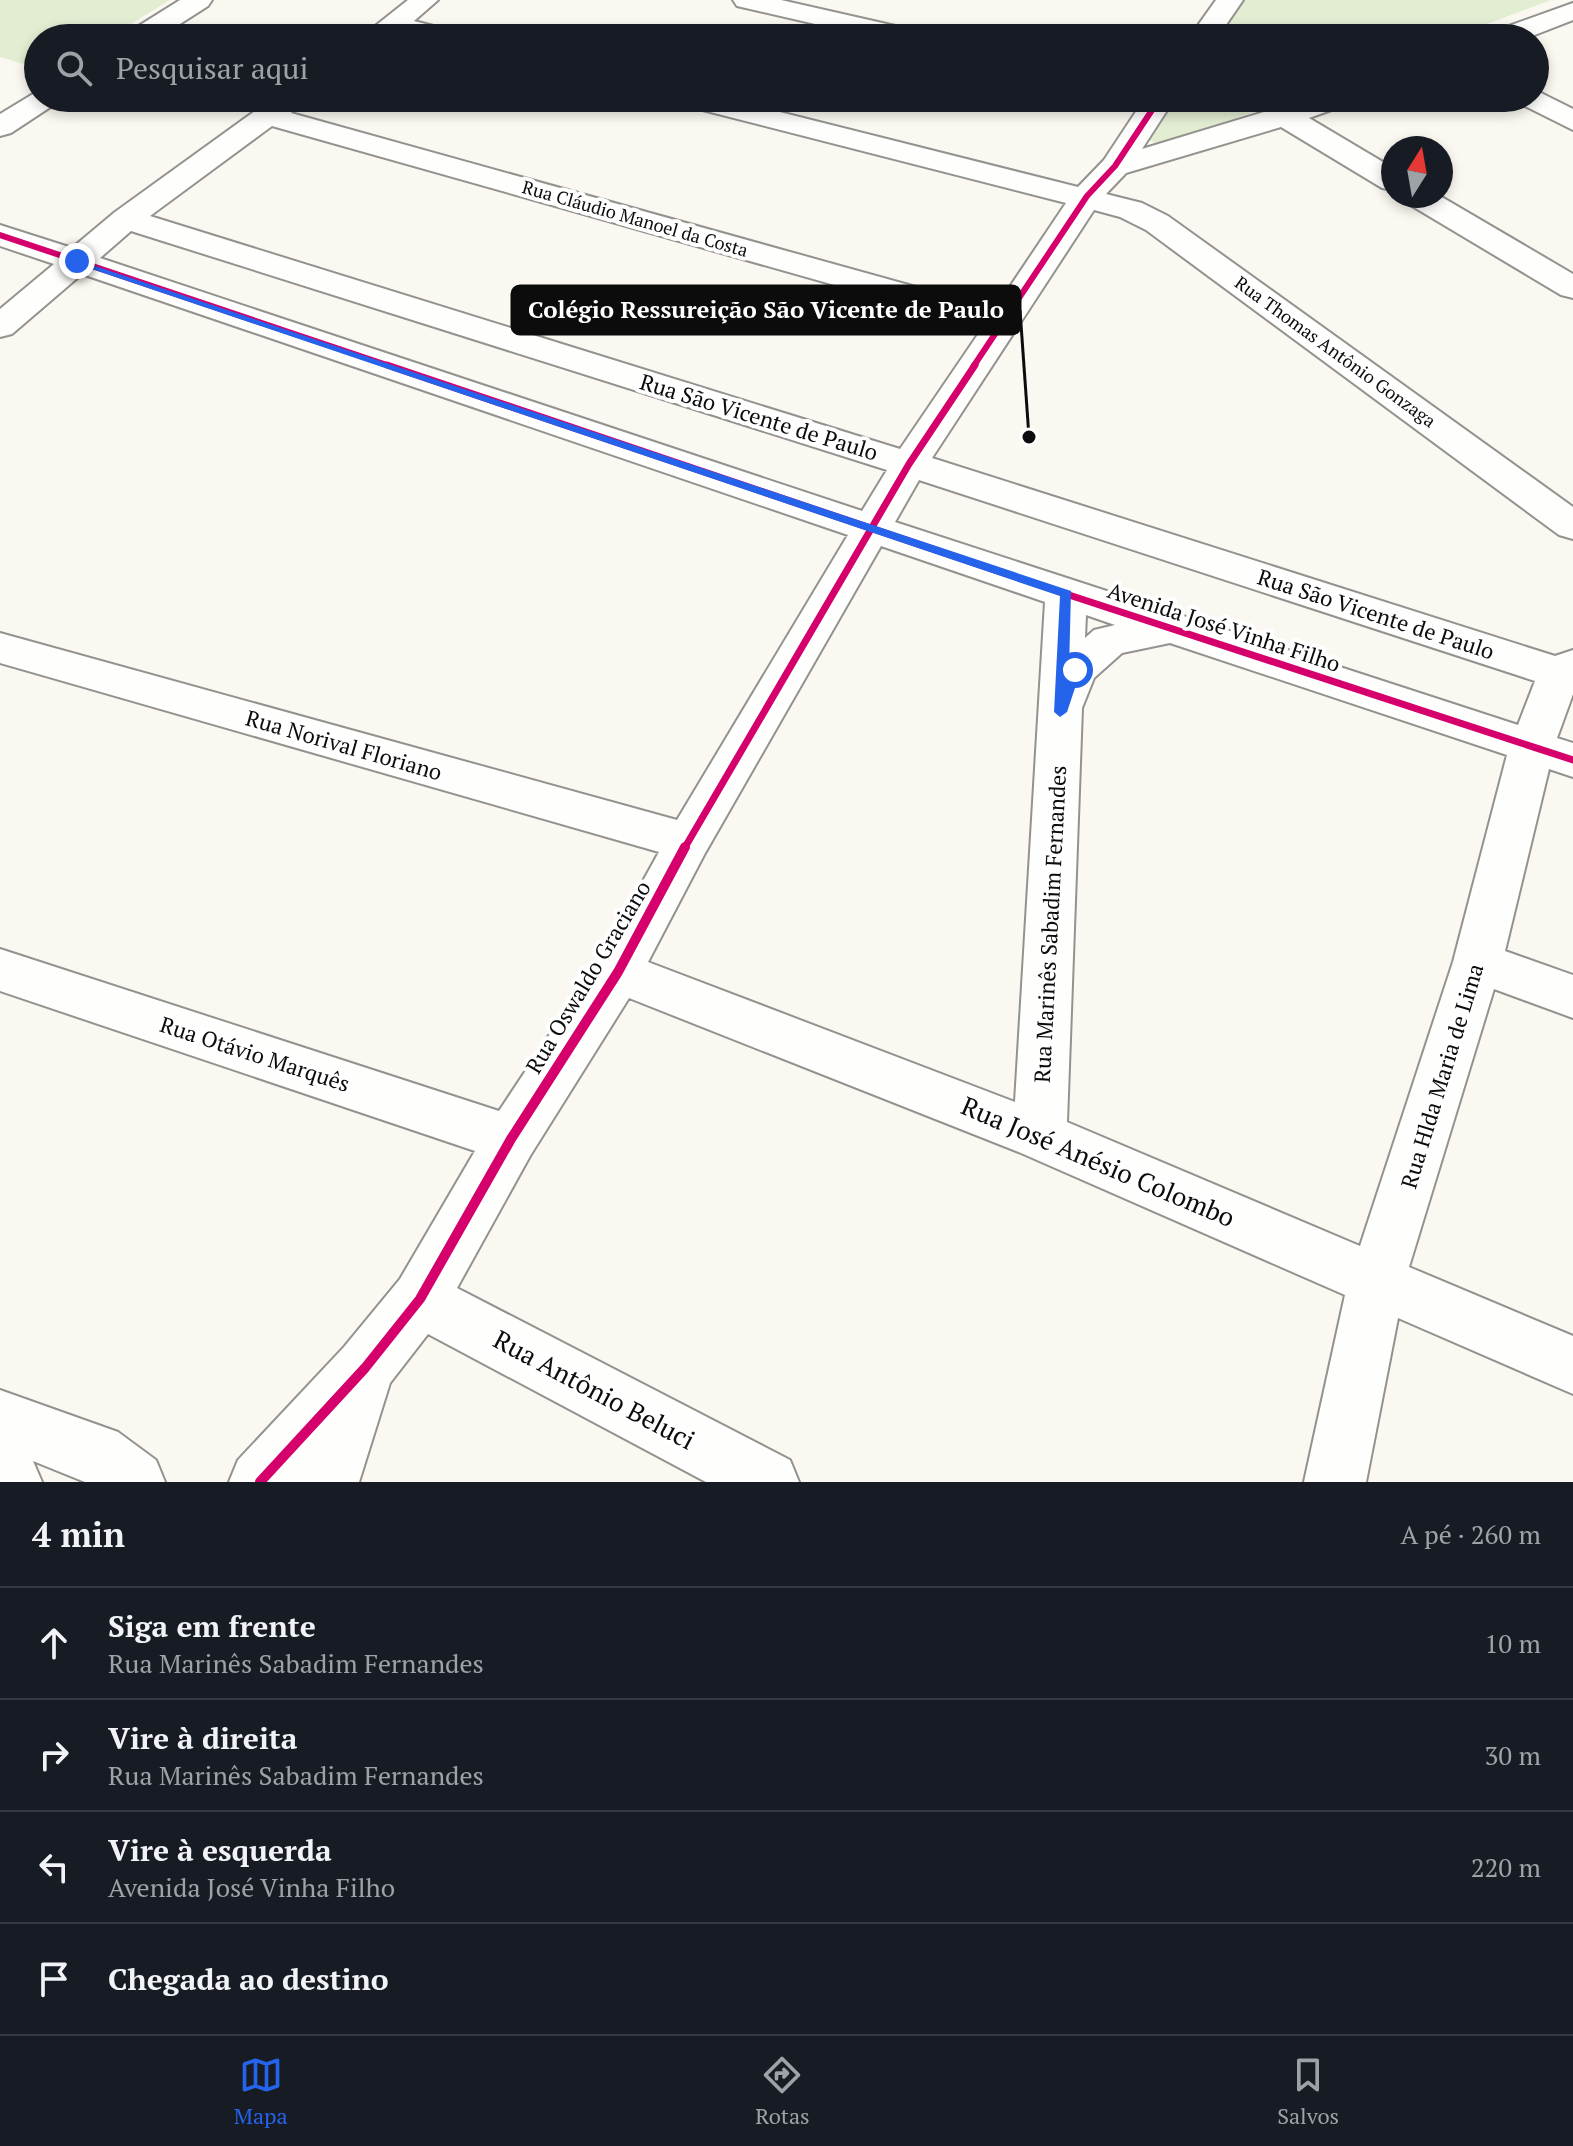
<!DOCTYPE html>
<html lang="pt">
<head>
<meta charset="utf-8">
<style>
  body { margin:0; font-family:"PT Serif",serif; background:#20242c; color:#f1f3f6 }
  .compass { position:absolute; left:1381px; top:136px; width:72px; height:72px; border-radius:50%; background:#171b24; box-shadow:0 4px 12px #0003; rotate:11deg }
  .stop { position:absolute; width:24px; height:24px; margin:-18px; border:6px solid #2563eb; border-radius:50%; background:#fff }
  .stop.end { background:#2563eb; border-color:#fff; box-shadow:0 2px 8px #0008 }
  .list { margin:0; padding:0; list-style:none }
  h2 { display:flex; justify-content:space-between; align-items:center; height:104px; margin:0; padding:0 32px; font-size:34px }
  h2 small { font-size:26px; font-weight:400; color:#9ea1a6 }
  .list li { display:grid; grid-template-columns:52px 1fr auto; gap:24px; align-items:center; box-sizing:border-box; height:112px; padding:0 32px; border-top:2px solid #363941 }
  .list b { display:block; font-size:30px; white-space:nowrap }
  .list p { margin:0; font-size:26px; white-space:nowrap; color:#9ea1a6 }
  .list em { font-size:26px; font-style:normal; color:#9ea1a6 }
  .icon { flex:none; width:44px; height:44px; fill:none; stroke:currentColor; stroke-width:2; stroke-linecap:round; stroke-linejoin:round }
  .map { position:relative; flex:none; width:1573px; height:1482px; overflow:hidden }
  .search { position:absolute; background:#171b24; box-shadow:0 4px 12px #0003; left:24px; right:24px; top:24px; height:88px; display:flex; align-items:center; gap:20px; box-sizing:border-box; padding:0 28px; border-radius:44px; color:#9ea1a6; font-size:30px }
  .sheet { height:552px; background:#171b24 }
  nav { display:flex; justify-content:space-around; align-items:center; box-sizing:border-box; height:112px; border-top:2px solid #363941; background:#171b24; font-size:22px; color:#9ea1a6 }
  nav a { display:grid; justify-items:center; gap:4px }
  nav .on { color:#2563eb }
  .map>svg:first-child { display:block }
  .green { fill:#e2edd2 }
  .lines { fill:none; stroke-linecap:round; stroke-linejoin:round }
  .minor-casing { stroke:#93928f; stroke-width:4 }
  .minor { fill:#fefefd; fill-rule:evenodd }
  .cycleway-far2-casing { stroke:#fff; stroke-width:10 }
  .cycleway-far1-casing { stroke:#fff; stroke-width:12 }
  .cycleway-casing { stroke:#fff; stroke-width:15 }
  .cycleway-far2 { stroke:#d6006c; stroke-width:6 }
  .cycleway-far1 { stroke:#d6006c; stroke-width:7 }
  .cycleway { stroke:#d6006c; stroke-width:10 }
  .route { fill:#2563eb }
  .labels { text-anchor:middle; stroke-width:8; stroke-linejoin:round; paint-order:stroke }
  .far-street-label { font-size:18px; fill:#0c0c0c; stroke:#fff }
  .street-label { font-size:22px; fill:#0c0c0c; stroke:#fff }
  .near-street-label { font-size:26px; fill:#0c0c0c; stroke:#fff }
  .leader { fill:none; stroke:#0c0c0c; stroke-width:3 }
  .callout-dot { fill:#0c0c0c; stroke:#fff; stroke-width:3 }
  .callout { fill:#0c0c0c; stroke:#0c0c0c; stroke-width:3 }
  .callout-label { font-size:24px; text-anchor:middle; font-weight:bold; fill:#fff }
</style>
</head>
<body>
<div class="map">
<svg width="1573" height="1482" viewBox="0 0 1573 1482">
  <rect width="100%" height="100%" fill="#faf8f0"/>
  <g class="green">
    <polygon points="0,0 170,0 108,38 38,38 38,68 0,57"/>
    <polygon points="1243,0 1551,0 1450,38 1217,38"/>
    <polygon points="1176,98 1291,98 1172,142 1159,144 1148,140"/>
  </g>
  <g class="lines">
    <defs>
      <g id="minor">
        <polygon points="180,0 212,0 208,6 158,38 125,38 129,32"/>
        <polygon points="408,0 438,0 414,21 457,32 461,38 414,38 397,34 392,38 360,38"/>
        <polygon points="733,0 781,0 922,32 926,38 876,38 737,6"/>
        <polygon points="1216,0 1243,0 1217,38 1189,38"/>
        <polygon points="1573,3 1573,20 1527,38 1488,38 1492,32"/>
        <polygon points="1535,90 1573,109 1573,130 1521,104 1516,98 1535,98"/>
        <polygon points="38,91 38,98 60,98 55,104 11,133 0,136 0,114"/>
        <path d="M273,98h32l-14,15 704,196 71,-106 -387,-99 -5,-6h50l354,89 26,-27 41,-62h30l-33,51 168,-51h43l-5,6 -39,14 84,50v22l-11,-2 -101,-61 -155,46 -20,21 36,9 26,13 405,291v32l-14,-4 -413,-305 -26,-13 -26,-7 -162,248 623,198 18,-6v44l-16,44 16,5v34l-24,-8 -44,182 68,24v43l-79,-29 -85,278 164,69v58l-175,-76 -32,164h-62l41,-187 -324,-142 -392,-155 -99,158 -73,132 333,172 9,22h-93l-278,-148 -38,49 -31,99h-130l9,-22 106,-113 56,-68 75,-128 -475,-160v-42l499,162 102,-154 58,-105 -659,-189v-30l677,187 171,-285 -766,-261 -70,60 -12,3v-28l54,-45 -54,-18v-21l72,23 43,-36zM272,126l711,201 -83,122 -750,-233zM131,231l756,239 -25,41 -762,-253zM919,480l616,201 -17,44 -623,-203zM881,546l164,56 -30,500 -367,-140 56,-107zM1086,615l29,10 -21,5 -9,8zM1170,643l337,112 -54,207 -93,284 -293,-124 15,-414 12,-30 28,-25z"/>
        <polygon points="1402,196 1440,196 1573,274 1573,298 1561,295 1407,203"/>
        <polygon points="0,1390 118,1432 156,1460 165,1482 85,1482 33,1461 42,1482 0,1482"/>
      </g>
    </defs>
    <use href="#minor" class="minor-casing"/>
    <use href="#minor" class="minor"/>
    <defs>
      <g id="cycleway-far2">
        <polyline points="0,235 393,367"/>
        <polyline points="973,367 1087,196 1115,166 1160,98"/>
      </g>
      <g id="cycleway-far1">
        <polyline points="387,365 1066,594 1573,760"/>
        <polyline points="684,849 909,464 975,365"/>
      </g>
      <polyline id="cycleway" points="260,1482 365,1368 420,1299 511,1139 618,972 685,847"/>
    </defs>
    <use href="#cycleway-far2" class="cycleway-far2-casing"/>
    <use href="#cycleway-far1" class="cycleway-far1-casing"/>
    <use href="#cycleway" class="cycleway-casing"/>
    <use href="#cycleway-far2" class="cycleway-far2"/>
    <use href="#cycleway-far1" class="cycleway-far1"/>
    <use href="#cycleway" class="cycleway"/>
  </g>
  <polygon class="route" points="74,259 1071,591 1069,670 1075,665 1081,670 1067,712 1060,717 1054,712 1060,596 74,263"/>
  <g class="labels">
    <g class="far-street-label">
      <text transform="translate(635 219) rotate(16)" y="6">Rua Cláudio Manoel da Costa</text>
      <text transform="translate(1335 352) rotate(36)" y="6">Rua Thomas Antônio Gonzaga</text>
    </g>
    <g class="street-label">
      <text transform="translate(759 417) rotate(17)" y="8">Rua São Vicente de Paulo</text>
      <text transform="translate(1376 614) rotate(18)" y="8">Rua São Vicente de Paulo</text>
      <text transform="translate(1224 627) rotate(18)" y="8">Avenida José Vinha Filho</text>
      <text transform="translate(344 745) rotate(16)" y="8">Rua Norival Floriano</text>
      <text transform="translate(1050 924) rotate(-87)" y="8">Rua Marinês Sabadim Fernandes</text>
      <text transform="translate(588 977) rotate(-59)" y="8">Rua Oswaldo Graciano</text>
      <text transform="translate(255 1054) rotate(18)" y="8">Rua Otávio Marquês</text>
      <text transform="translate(1442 1076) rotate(-73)" y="8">Rua Hlda Maria de Lima</text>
    </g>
    <g class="near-street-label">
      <text transform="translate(1098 1162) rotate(23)" y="9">Rua José Anésio Colombo</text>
      <text transform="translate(594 1390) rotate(28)" y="9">Rua Antônio Beluci</text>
    </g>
  </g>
  <path class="leader" d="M1029 437L1020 310"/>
  <circle class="callout-dot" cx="1029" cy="437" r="8"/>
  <rect class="callout" x="512" y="286" width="508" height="48" rx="8"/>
  <g class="callout-label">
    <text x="766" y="318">Colégio Ressureição São Vicente de Paulo</text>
  </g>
</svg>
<svg class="compass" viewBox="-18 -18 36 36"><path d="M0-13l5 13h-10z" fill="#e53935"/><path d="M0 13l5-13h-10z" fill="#9ea1a6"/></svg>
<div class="stop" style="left:1075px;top:670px"></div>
<div class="stop end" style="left:77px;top:261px"></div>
<div class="search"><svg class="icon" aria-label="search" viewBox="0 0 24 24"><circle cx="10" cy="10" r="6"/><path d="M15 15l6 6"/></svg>Pesquisar aqui</div>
</div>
<section class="sheet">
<h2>4 min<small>A pé · 260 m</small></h2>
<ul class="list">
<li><svg class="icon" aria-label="ahead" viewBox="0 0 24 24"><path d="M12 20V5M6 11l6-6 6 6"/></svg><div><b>Siga em frente</b><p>Rua Marinês Sabadim Fernandes</p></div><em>10 m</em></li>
<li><svg class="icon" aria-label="right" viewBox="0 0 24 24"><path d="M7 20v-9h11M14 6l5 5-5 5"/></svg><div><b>Vire à direita</b><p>Rua Marinês Sabadim Fernandes</p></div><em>30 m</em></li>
<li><svg class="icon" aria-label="left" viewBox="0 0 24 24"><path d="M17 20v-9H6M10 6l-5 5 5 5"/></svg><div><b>Vire à esquerda</b><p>Avenida José Vinha Filho</p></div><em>220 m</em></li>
<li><svg class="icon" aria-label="arrive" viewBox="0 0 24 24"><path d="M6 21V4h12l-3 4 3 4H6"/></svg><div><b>Chegada ao destino</b></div></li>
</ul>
</section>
<nav>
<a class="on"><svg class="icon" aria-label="map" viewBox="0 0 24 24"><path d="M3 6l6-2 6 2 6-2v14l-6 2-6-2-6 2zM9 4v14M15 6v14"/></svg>Mapa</a>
<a><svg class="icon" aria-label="directions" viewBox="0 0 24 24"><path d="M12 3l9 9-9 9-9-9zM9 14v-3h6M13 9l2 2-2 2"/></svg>Rotas</a>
<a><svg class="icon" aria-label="saved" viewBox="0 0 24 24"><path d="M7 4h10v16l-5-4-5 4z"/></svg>Salvos</a>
</nav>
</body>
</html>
